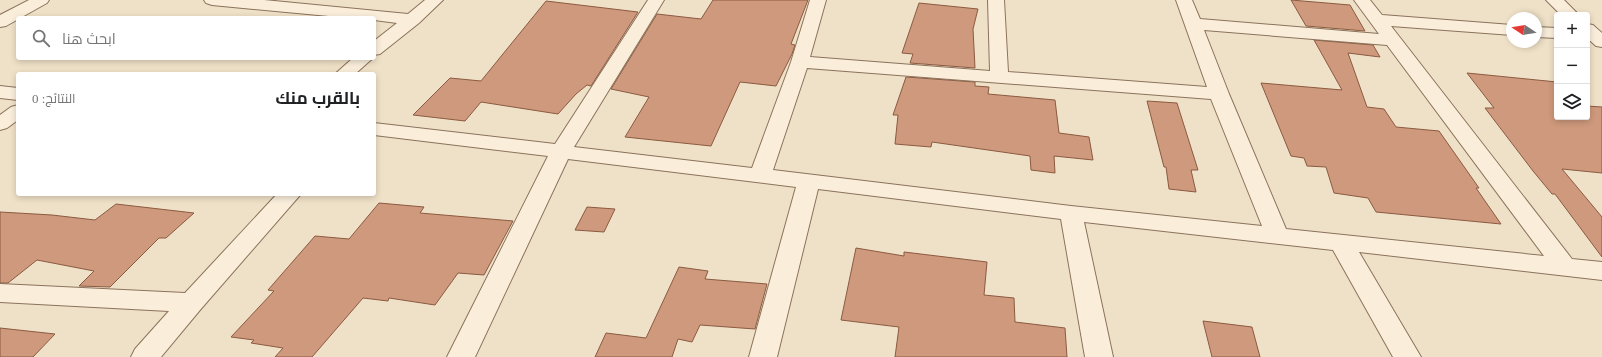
<!DOCTYPE html>
<html lang="ar">
<head>
<meta charset="utf-8">
<style>
  body { margin:0; font-family:"Times New Roman",Cairo,serif; background:#f6f6f6; color:#202124; direction:rtl }
  .controls { position:absolute; right:12px; top:12px; display:grid; overflow:hidden; border-radius:4px; box-shadow:0 2px 6px #0003 }
  .controls button { width:36px; height:36px; display:grid; place-items:center; padding:0; border:0; border-bottom:1px solid #e0e0e0; background:#fff; color:#202124; font:20px sans-serif }
  .compass { position:absolute; left:1506px; top:12px; width:36px; height:36px; border-radius:50%; background:#fff; box-shadow:0 2px 6px #0003; rotate:282deg }
  .list { margin:0; padding:0; list-style:none }
  h2 { display:flex; justify-content:space-between; align-items:center; height:52px; margin:0; padding:0 16px; font-size:17px }
  h2 small { font-size:13px; font-weight:400; color:#757577 }
  .icon { flex:none; width:22px; height:22px; fill:none; stroke:currentColor; stroke-width:2; stroke-linecap:round; stroke-linejoin:round }
  .map { position:relative; flex:none; width:1602px; height:357px; overflow:hidden; direction:ltr }
  .search { position:absolute; background:#fff; box-shadow:0 2px 6px #0003; left:16px; top:16px; width:360px; height:44px; display:flex; align-items:center; gap:10px; box-sizing:border-box; padding:0 14px; border-radius:4px; color:#757577; font-size:15px }
  .panel { position:absolute; background:#fff; box-shadow:0 2px 6px #0003; left:16px; top:72px; width:360px; height:124px; border-radius:4px; direction:rtl }
  .map>svg:first-child { display:block }
  .building { fill:#ce997c; stroke:#8b5a41 }
  .lines { fill:none; stroke-linecap:round; stroke-linejoin:round }
  .minor-casing { stroke:#8b725c; stroke-width:2 }
  .minor { fill:#faeedb; fill-rule:evenodd }
</style>
</head>
<body>
<div class="map">
<svg width="1602" height="357" viewBox="0 0 1602 357">
  <rect width="100%" height="100%" fill="#efe1c7"/>
  <g class="building">
    <polygon points="713,0 808,0 791,44 795,45 792,54 776,86 740,82 711,146 625,137 649,97 611,89 657,14 701,19"/>
    <polygon points="1291,0 1350,5 1365,31 1306,26"/>
    <polygon points="546,1 638,12 591,86 587,85 576,94 558,114 481,102 465,121 413,115 450,78 481,81"/>
    <polygon points="919,3 978,9 973,29 975,68 910,63 913,54 902,53"/>
    <polygon points="1314,40 1373,45 1380,57 1348,53 1367,107 1384,109 1396,127 1439,131 1479,188 1476,188 1501,224 1376,212 1368,198 1334,193 1326,167 1307,166 1304,158 1291,156 1261,83 1342,90"/>
    <polygon points="1467,73 1557,82 1557,117 1587,117 1587,106 1602,107 1602,173 1562,169 1602,217 1602,257 1555,194 1552,194 1533,171 1485,108 1494,108"/>
    <polygon points="906,77 975,82 975,86 989,87 988,94 1055,100 1059,133 1089,137 1093,160 1054,156 1055,173 1031,170 1030,156 932,142 931,147 895,144 898,115 893,115"/>
    <polygon points="1147,101 1177,103 1198,170 1191,170 1196,192 1169,189 1166,167 1164,167"/>
    <polygon points="379,203 424,207 420,213 513,221 484,275 458,273 435,305 389,298 388,301 363,298 312,357 275,357 283,348 251,343 254,340 231,337 274,291 268,290 315,236 349,239"/>
    <polygon points="116,204 194,213 166,238 159,238 110,287 79,286 94,271 37,260 8,283 0,283 0,212 52,215 95,220"/>
    <polygon points="587,207 615,209 604,232 575,230"/>
    <polygon points="856,248 904,256 904,252 987,262 984,295 1014,298 1015,322 1065,328 1067,357 895,357 899,327 841,320"/>
    <polygon points="679,267 708,271 705,279 767,284 755,329 700,325 692,342 678,339 672,357 595,357 606,333 646,338"/>
    <polygon points="1203,321 1252,327 1260,357 1212,357"/>
    <polygon points="0,328 55,334 33,357 0,357"/>
  </g>
  <g class="lines">
    <defs>
      <g id="minor">
        <polygon points="29,0 49,0 47,3 6,26 0,27 0,15"/>
        <polygon points="204,0 264,0 408,14 425,0 443,0 419,23 380,54 374,55 374,41 397,23 374,20 374,18 350,18 212,5 206,3"/>
        <path d="M648,0h16l-90,147 178,21 39,-106 19,-62h16l-16,57 180,14 -2,-71h16l4,72 199,15 -31,-87h16l8,19 179,15 -25,-34h16l12,15 130,10v10l-121,-9 181,233 30,3v18l-243,-28 62,105h-28l-60,-107 -249,-28 29,135h-28l-24,-138 -243,-30 -41,168h-28l47,-170 -228,-28 -93,198h-28l101,-201 -174,-21v-12l181,21zM1204,30l183,15 157,211 -258,-27 -57,-135zM807,68l404,31 51,127 -191,-20 -298,-36z"/>
        <polygon points="1546,0 1564,0 1579,15 1561,15"/>
        <polygon points="1587,24 1593,25 1602,33 1602,47 1596,46 1587,38"/>
        <polygon points="1536,27 1557,28 1557,38 1536,37"/>
        <polygon points="353,58 373,58 355,74 335,74"/>
        <polygon points="0,86 18,88 18,100 0,98"/>
        <polygon points="18,105 18,120 7,128 0,130 0,115 11,107"/>
        <polygon points="277,194 301,194 200,310 161,357 131,357 135,349 169,311 0,302 0,284 185,293"/>
      </g>
    </defs>
    <use href="#minor" class="minor-casing"/>
    <use href="#minor" class="minor"/>
  </g>
</svg>
<div class="controls">
<button>+</button>
<button>−</button>
<button><svg class="icon" aria-label="layers" viewBox="0 0 24 24"><path d="M12 4l9 5-9 5-9-5zM3 14l9 5 9-5"/></svg></button>
</div>
<svg class="compass" viewBox="-18 -18 36 36"><path d="M0-13l5 13h-10z" fill="#e53935"/><path d="M0 13l5-13h-10z" fill="#757577"/></svg>
<div class="search"><svg class="icon" aria-label="search" viewBox="0 0 24 24"><circle cx="10" cy="10" r="6"/><path d="M15 15l6 6"/></svg>ابحث هنا</div>
<section class="panel">
<h2>بالقرب منك<small>النتائج: 0</small></h2>
<ul class="list">
</ul>
</section>
</div>
</body>
</html>
